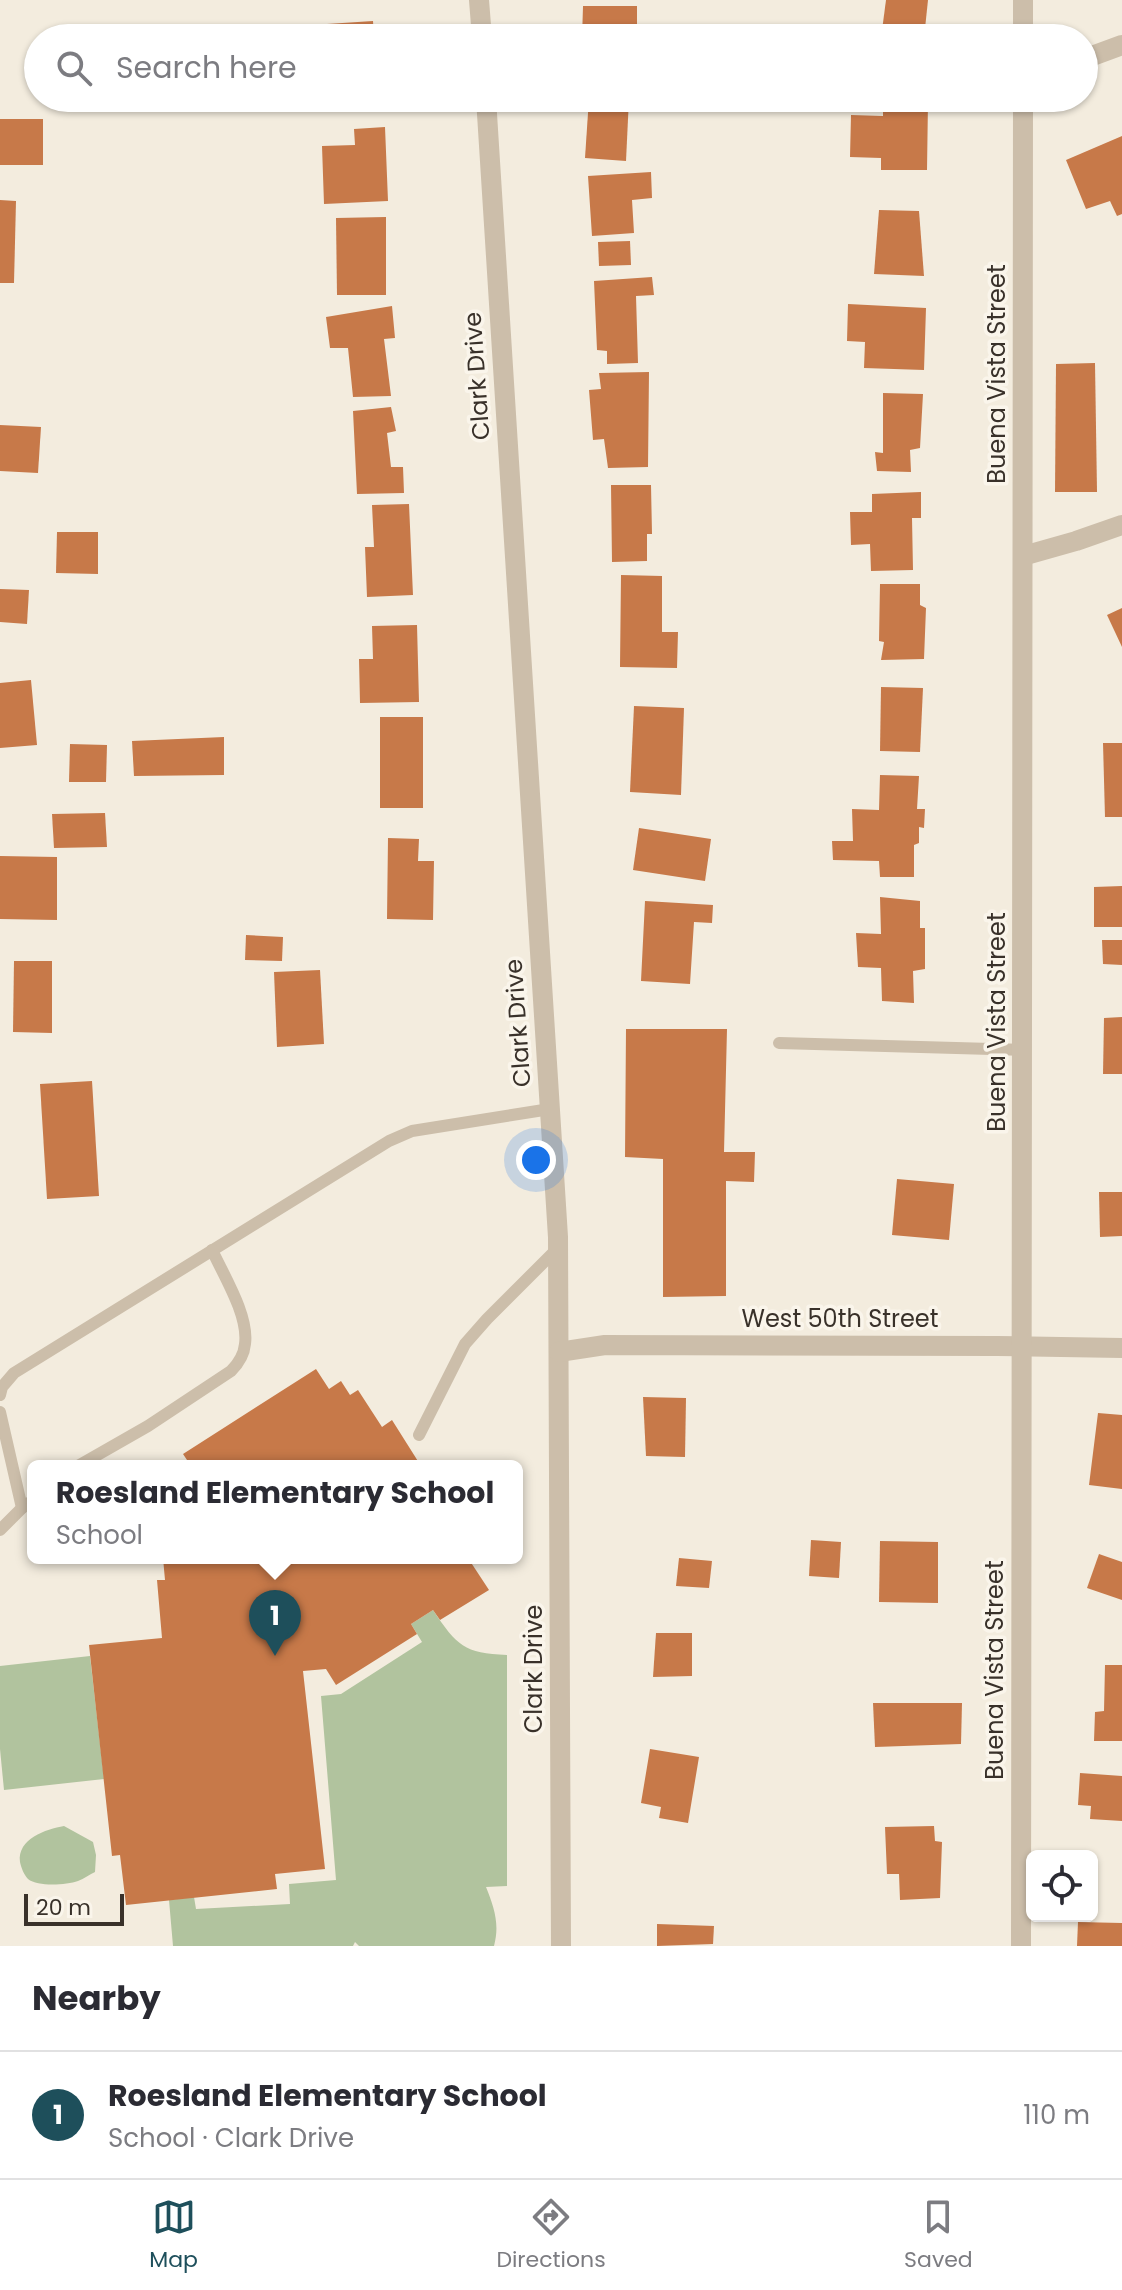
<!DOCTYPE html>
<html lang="en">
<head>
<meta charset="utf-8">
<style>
  body { margin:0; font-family:Poppins,sans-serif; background:#f7f7f7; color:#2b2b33 }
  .controls { position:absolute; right:24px; bottom:24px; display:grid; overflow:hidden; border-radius:12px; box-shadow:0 2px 6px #0004 }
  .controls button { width:72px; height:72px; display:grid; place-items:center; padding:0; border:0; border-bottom:2px solid #e1e1e2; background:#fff; color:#2b2b33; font:40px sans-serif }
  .scale { position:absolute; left:24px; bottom:20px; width:100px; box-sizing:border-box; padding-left:8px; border:4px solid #39312a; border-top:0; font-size:22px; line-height:28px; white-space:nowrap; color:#39312a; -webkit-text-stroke:6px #faf5eb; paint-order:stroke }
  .you { position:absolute; left:536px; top:1160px; width:28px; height:28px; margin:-20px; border:6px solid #fff; border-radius:50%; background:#1a73e8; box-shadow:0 0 0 12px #1a73e833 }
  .badge { display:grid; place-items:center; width:52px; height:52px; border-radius:50%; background:#1e4f5b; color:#fff; font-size:26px; font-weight:700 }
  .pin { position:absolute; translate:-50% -66px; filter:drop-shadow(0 2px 4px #0008) }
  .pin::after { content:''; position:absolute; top:42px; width:28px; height:24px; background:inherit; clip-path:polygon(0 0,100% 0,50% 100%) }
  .popup { position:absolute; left:27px; top:1460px; width:496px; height:104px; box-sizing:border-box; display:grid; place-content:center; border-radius:12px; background:#fff; filter:drop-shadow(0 2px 6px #0005); font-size:26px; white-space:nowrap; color:#7c7c81 }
  .popup b { font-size:30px; color:#2b2b33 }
  .popup::after { content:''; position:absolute; left:50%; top:100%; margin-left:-16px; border:16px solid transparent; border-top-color:#fff }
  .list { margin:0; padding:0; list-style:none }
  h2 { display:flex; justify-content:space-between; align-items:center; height:104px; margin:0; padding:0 32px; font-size:34px }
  h2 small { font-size:26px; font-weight:400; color:#7c7c81 }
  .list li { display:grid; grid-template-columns:52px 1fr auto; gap:24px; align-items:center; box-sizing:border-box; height:128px; padding:0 32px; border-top:2px solid #e1e1e2 }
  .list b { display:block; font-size:30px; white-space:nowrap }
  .list p { margin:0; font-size:26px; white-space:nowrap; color:#7c7c81 }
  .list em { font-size:26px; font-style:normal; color:#7c7c81 }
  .icon { flex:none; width:44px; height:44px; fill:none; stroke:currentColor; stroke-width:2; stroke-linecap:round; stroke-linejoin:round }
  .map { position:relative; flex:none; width:1122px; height:1946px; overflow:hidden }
  .search { position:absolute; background:#fff; box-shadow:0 2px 6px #0004; left:24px; right:24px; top:24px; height:88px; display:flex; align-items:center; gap:20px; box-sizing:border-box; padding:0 28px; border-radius:44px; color:#7c7c81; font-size:30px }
  .sheet { height:232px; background:#fff }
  nav { display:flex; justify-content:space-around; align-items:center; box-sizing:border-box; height:112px; border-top:2px solid #e1e1e2; background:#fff; font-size:22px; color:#7c7c81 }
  nav a { display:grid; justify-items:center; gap:4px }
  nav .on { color:#1e4f5b }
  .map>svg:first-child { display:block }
  .green { fill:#b1c39e }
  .building { fill:#c77949 }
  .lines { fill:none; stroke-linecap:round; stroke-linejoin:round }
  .lane { stroke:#ccbeaa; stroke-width:12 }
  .street { stroke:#ccbeaa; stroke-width:20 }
  .labels { text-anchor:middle; stroke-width:7; stroke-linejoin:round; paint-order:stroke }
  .street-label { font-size:24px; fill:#39312a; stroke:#faf5eb }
</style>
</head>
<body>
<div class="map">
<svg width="1122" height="1946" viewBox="0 0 1122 1946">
  <rect width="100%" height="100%" fill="#f3ecde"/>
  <g class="green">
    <path d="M433,1610c24,36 31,43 74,45v231l-21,1c8,20 14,37 8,59h-135l-4,-4 -2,4h-180l-4,-46 25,-3 2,12 94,-5 -1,-20 47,-4 -15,-184 20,-2 81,-52 -11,-18z"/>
    <polygon points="90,1656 104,1779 4,1790 0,1749 0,1666"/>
    <path d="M64,1826l29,16 3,13 -1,17c-5,2 -11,7 -17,9 -12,4 -40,6 -50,-2 -4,-4 -7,-12 -8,-17 -3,-23 26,-33 44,-36z"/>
  </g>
  <g class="building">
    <polygon points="886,0 928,0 924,38 881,38"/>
    <polygon points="583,6 637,6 637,38 582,38"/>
    <polygon points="373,21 374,38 327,38 327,24"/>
    <polygon points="331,98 377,98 378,110 332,112"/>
    <polygon points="589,98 629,98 626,161 585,158"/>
    <polygon points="883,100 928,101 927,170 881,170 881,158 850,157 851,115 883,116"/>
    <rect x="0" y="119" width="43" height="46"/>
    <polygon points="385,127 388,201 324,204 322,146 355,145 354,129"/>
    <polygon points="1122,136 1122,214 1117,216 1110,201 1086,209 1066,160"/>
    <polygon points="651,172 652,198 632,200 634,233 592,236 588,176"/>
    <polygon points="0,200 16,201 14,283 0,283"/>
    <polygon points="879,210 919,211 924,276 874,274"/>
    <polygon points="386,217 386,295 337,295 336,218"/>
    <polygon points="630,241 631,265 599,266 598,242"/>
    <polygon points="652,277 654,295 636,296 638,363 607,364 607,351 597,350 594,281"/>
    <polygon points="848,304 926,308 924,370 864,368 865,342 847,341"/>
    <polygon points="392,306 395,338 384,339 391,396 353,397 348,348 330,348 326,317"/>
    <polygon points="1095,363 1097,492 1055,492 1056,364"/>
    <polygon points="649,372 648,467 608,468 604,439 593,440 589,390 601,389 599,373"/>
    <polygon points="883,393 923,394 920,448 910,450 911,472 877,471 875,452 883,453"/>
    <polygon points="391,407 396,431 387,433 391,467 403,467 404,493 357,494 353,411"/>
    <polygon points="0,425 41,427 38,473 0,471"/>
    <polygon points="611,485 651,485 652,534 647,534 647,561 612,562"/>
    <polygon points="921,492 921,518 912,518 913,570 871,571 870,544 851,545 850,512 872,512 872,494"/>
    <polygon points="409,504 413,595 367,597 365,547 374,547 372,505"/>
    <polygon points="57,532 98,532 98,574 56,573"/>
    <polygon points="621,575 662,576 662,632 678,632 677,668 620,667"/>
    <polygon points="880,584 920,584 920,605 926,608 924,659 881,660 884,642 879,641"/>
    <polygon points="0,589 29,590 27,624 0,622"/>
    <polygon points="1122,608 1122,647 1107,615"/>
    <polygon points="417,625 419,702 360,703 359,659 373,659 372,626"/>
    <polygon points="31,680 37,745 0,748 0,683"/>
    <polygon points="881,687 923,688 920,752 880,751"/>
    <polygon points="634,706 684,708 681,795 630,792"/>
    <rect x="380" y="717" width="43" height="91"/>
    <polygon points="224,737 224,775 134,776 132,741"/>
    <polygon points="1103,743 1122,743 1122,817 1105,817"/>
    <polygon points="70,744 107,745 106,782 69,782"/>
    <polygon points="880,775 919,776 917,809 925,809 924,828 919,827 919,843 914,845 914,877 880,877 879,861 833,860 832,841 853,841 852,809 879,810"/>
    <polygon points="105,813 107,847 54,848 52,814"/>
    <polygon points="639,828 711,839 705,881 633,870"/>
    <polygon points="388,838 419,839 418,861 434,861 433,920 387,919"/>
    <polygon points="0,856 57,857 57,920 0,919"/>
    <polygon points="1122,886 1122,927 1094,927 1094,887"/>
    <polygon points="880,897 920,901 920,928 925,928 925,969 913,971 914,1003 882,1001 881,968 858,967 856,933 881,934"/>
    <polygon points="645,901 713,905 712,923 694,922 690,984 641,981"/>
    <polygon points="246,935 283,937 282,961 245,960"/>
    <polygon points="1102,940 1122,940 1122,965 1103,964"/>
    <polygon points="14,961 52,961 52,1033 13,1032"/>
    <polygon points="320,970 324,1044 277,1047 274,972"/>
    <polygon points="1122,1017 1122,1074 1103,1074 1104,1018"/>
    <polygon points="626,1029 727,1029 724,1152 755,1152 754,1182 726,1181 726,1296 663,1297 663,1159 625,1157"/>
    <polygon points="92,1081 99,1196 47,1199 40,1084"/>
    <polygon points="897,1179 954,1184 949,1240 892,1235"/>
    <polygon points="1099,1192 1122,1192 1122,1236 1100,1237"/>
    <polygon points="316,1369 329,1389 341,1381 350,1395 358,1390 382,1427 392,1420 421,1466 191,1466 183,1454"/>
    <polygon points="643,1397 686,1398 685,1457 646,1456"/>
    <polygon points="1098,1413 1122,1415 1122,1489 1089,1485"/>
    <polygon points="811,1540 841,1542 839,1578 809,1576"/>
    <polygon points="880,1541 938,1542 938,1603 879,1602"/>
    <polygon points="1099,1554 1122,1562 1122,1600 1087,1588"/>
    <polygon points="163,1558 468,1558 489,1590 440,1620 433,1610 411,1624 417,1634 336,1685 326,1669 303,1671 325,1869 275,1874 277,1889 126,1905 120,1855 112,1856 89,1645 162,1638 157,1580 165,1580"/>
    <polygon points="679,1558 712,1561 709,1588 676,1586"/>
    <polygon points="656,1633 692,1633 692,1676 653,1677"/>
    <polygon points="1105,1665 1122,1665 1122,1741 1094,1741 1095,1712 1104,1711"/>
    <polygon points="873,1703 962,1703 961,1744 875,1747"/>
    <polygon points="650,1749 699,1757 688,1823 659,1818 661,1807 641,1803"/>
    <polygon points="1080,1773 1122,1776 1122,1821 1090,1819 1091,1806 1078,1805"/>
    <polygon points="934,1826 935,1841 942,1842 940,1898 900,1900 899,1874 887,1874 885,1827"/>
    <polygon points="1078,1922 1122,1923 1122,1946 1077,1946"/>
    <polygon points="657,1924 714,1926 713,1944 657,1946"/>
  </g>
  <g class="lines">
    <g class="lane">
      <polyline points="779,1043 1023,1050"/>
      <polyline points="0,1395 2,1387 14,1373 389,1141 412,1131 550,1109"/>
      <polyline points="0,1412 22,1508 33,1500"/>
      <polyline points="419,1435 465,1344 487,1319 558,1248"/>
      <path d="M78,1466l70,-40 83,-55c7,-7 13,-16 14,-27 4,-28 -21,-68 -33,-94"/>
      <polyline points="0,1530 22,1508"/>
    </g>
    <g class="street">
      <polyline points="479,0 482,38"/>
      <polyline points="1023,38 1023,0"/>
      <polyline points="1084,59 1122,45"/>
      <polyline points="486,98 558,1237 561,1946"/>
      <polyline points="1023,556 1076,541 1122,525"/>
      <polyline points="559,1352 605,1345 997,1346 1122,1348"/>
      <polyline points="1021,1946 1023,98"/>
    </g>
  </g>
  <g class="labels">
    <g class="street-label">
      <text transform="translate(997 374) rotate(-90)" y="8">Buena Vista Street</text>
      <text transform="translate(477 376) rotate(-94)" y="8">Clark Drive</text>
      <text transform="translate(997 1022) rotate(-90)" y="8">Buena Vista Street</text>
      <text transform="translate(518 1023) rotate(-94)" y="8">Clark Drive</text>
      <text x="840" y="1327">West 50th Street</text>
      <text transform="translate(534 1669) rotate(-90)" y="8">Clark Drive</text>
      <text transform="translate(995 1670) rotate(-90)" y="8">Buena Vista Street</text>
    </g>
  </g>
</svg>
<div class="controls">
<button><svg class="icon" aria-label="locate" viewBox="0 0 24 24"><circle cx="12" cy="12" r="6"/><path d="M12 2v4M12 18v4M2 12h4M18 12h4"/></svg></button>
</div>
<div class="scale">20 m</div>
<div class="you"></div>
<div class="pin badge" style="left:275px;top:1656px">1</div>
<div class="popup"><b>Roesland Elementary School</b>School</div>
<div class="search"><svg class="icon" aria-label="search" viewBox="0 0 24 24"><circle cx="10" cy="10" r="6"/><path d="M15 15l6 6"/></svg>Search here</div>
</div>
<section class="sheet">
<h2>Nearby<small></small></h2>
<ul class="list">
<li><span class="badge">1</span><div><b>Roesland Elementary School</b><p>School · Clark Drive</p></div><em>110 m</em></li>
</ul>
</section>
<nav>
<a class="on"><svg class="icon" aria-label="map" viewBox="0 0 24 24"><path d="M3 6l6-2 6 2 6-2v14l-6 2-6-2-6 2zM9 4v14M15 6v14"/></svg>Map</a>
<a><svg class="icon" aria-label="directions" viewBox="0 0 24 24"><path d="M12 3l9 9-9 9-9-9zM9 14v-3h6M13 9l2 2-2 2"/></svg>Directions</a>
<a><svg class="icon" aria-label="saved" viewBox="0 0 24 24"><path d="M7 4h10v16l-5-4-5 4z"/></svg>Saved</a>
</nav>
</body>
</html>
